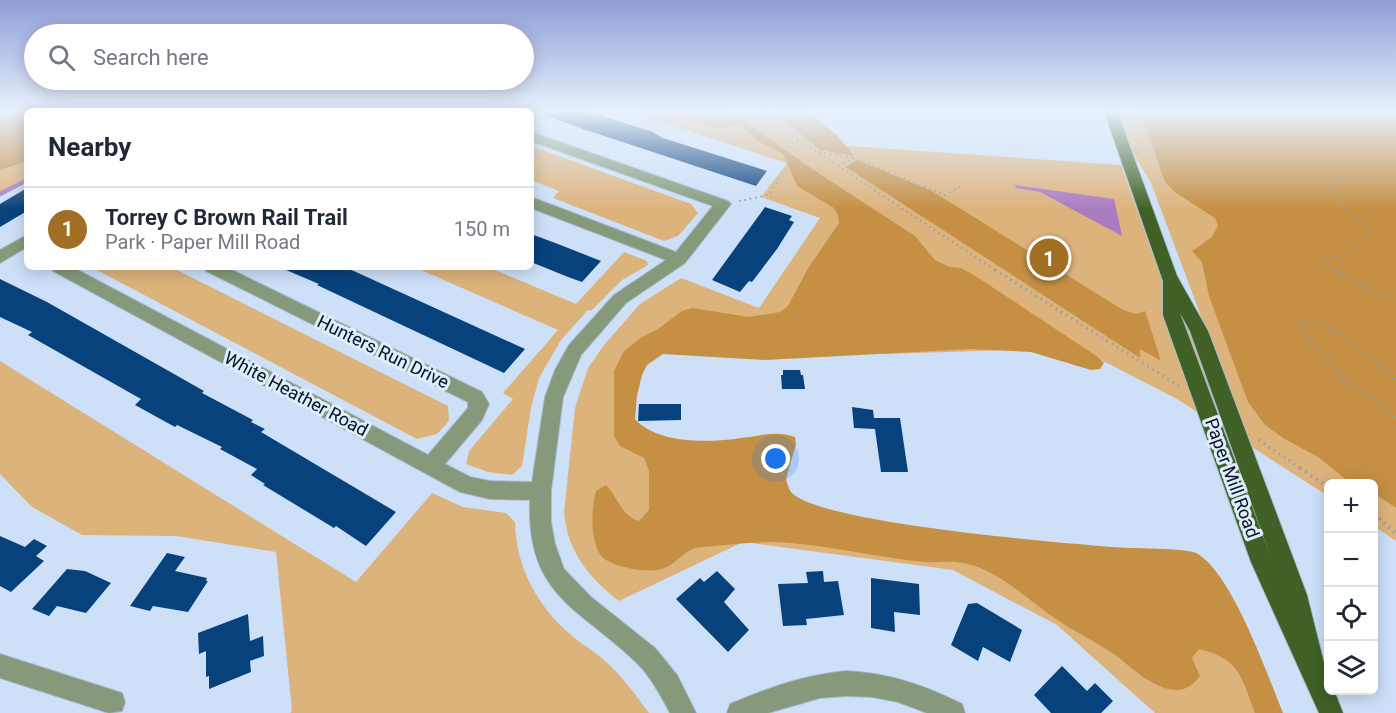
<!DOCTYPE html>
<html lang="en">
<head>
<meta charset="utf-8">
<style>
  body { margin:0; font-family:Roboto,sans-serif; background:#f6f6f7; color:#1f2937 }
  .controls { position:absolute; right:18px; bottom:18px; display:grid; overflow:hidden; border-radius:9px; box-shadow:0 3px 15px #0003 }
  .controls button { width:54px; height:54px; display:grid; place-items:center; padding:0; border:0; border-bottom:2px solid #e0e1e3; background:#fff; color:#1f2937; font:30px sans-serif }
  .you { position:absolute; left:776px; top:459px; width:21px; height:21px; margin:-15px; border:4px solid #fff; border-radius:50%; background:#1a73e8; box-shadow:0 0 0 9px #1a73e833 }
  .badge { display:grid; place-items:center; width:39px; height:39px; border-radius:50%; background:#a06f23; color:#fff; font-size:20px; font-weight:700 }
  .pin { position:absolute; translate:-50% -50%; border:3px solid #fff; box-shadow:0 2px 6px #0006 }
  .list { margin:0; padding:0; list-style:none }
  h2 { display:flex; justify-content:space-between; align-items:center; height:78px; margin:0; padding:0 24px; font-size:26px }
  h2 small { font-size:20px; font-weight:400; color:#747a83 }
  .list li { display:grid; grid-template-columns:39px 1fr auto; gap:18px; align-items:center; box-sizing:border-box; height:84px; padding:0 24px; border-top:2px solid #e0e1e3 }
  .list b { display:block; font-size:22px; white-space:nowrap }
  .list p { margin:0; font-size:20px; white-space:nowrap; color:#747a83 }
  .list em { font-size:20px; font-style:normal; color:#747a83 }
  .icon { flex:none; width:33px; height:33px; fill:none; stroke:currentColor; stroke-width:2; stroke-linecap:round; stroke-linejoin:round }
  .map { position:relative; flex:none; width:1396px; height:713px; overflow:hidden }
  .search { position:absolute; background:#fff; box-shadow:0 3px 15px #0003; left:24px; top:24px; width:510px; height:66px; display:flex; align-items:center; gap:15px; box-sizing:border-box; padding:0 21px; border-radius:33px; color:#747a83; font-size:22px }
  .panel { position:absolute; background:#fff; box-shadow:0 3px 15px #0003; left:24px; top:108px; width:510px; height:162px; border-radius:9px }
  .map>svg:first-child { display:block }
  .green { fill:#ddb37c }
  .forest { fill:#c59044 }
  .water { fill:#a97bc1 }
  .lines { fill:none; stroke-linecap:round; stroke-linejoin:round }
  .stream { stroke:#a97bc1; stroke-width:4.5 }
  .building { fill:#08427c }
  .minor-casing { stroke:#a9bbd1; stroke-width:2 }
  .major-casing { stroke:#a9bbd1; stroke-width:2 }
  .path-far2 { stroke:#8e9eb3; stroke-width:2; stroke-dasharray:1.5 4; stroke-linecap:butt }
  .path-far1 { stroke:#8e9eb3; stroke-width:3; stroke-dasharray:1.5 4.5; stroke-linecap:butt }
  .path { stroke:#8e9eb3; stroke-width:4; stroke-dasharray:1.5 5; stroke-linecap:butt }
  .minor { fill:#869a7b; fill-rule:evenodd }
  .major { fill:#3f6125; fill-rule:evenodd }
  .labels { text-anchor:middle; stroke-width:6; stroke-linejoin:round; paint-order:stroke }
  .street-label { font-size:18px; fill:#071220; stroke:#dfedfd }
</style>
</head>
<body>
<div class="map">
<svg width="1396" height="713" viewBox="0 0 1396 713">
  <rect width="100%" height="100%" fill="#cde0f8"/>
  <g class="green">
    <polygon points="0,111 375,111 27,111 27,177 0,192"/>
    <path d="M627,111h143l50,33 301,21 56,157 25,-3 -51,-136 -22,-37 -13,-35h280v430l-22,-15v-42h-46v12l-151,-97 -99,-51 -194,6 -246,-4 -5,90 224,97 331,17 85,159h-118l-98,-88 -104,-55 -210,-28 -124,59c-30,-23 -52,-50 -55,-89l11,-104 13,-40 16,-23 36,-41 41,-26 78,30 61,-90 -59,-21 26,-34z"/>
    <polygon points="531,146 691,204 698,213 678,236 664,241 553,198 559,191 531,180"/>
    <polygon points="624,252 647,261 648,265 622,280 591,311 588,310 561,340 539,378 531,408 522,466 512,475 488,472 466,464 469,451 513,399 503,393 558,330 414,267 488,267 576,304"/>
    <polygon points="91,267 171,267 448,406 449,421 437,434 417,439"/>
    <path d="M0,361l356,221 76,-89 31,14 43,6 9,9c1,45 22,84 56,113 10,9 23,16 33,25 18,16 31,34 45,53h-359l2,-2 -16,-159 -100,-16 -94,-1 -50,-28 -32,-33z"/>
  </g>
  <g class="forest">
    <polygon points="0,111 154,111 27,111 27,161 0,170"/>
    <path d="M639,111h92l81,58 103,67 20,24 15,7 11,1 16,9 121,80 6,6 -4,6 -9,1 -60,-18 -60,-3 -205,11 -103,-6 -16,11 -5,10 -5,21 -2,23c22,25 74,24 106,19 20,-2 35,-8 54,-1l1,7 -10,35c1,4 3,10 5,13 26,31 271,51 321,55 16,2 76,0 86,7 35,22 69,120 85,159h-28c-14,-37 -15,-54 -56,-64l-7,9 8,18c-5,7 -12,13 -22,14 -25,0 -45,-22 -63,-35 -20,-14 -42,-24 -62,-38 -29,-20 -61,-53 -98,-55 -10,-1 -21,1 -32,0 -49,-5 -98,-18 -148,-20 -25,0 -49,3 -73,5 -16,1 -22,13 -35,20 -15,8 -47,1 -61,-7 -17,-11 -15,-52 -10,-69l10,-6c13,13 14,30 33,36l10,-11v-39l-5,-13 -24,-12 -6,-10v-65l10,-20 18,-14 16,-8 24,-18 10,-3 57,9 31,-5 8,-6 19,-36 32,-47 -1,-8 -4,-7 -37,-22 -14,-32 -25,-13 -17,-15 -27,2 -27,-9z"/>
    <polygon points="773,111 806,111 837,135 854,156 820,150"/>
    <polygon points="1143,111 1396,111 1396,508 1374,493 1374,484 1354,483 1348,481 1318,457 1283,438 1265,425 1248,402 1209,296 1202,262 1192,251 1212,237 1218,226 1215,218 1176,193 1165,182 1144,122"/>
    <polygon points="857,160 932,191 1123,310 1136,314 1145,311 1161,361 1140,349 1140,358 1120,345 846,167"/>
  </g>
  <polygon class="water" points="1015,185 1114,199 1122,236 1040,192 1016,188"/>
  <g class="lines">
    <polyline class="stream" points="0,194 27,180"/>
  </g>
  <g class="building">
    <polygon points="537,111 586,111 653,132 663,138 767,171 756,186 586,130 536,112"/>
    <polygon points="27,188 27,211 0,227 0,204"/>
    <polygon points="765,207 792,216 789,220 794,222 777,249 752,282 749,281 740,292 712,280"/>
    <polygon points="531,234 558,244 601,261 582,282 568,277 531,262"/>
    <polygon points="279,267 345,267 525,349 504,373 317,285 319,284"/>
    <polygon points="0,279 47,302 204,391 202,393 253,420 251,422 265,429 261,432 396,512 366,546 336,526 334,528 263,485 265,484 251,475 257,469 220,449 222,447 177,425 175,427 135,405 141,399 28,335 32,332 0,317"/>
    <polygon points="783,370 800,370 801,375 803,375 805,389 782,389 781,375 783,375"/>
    <polygon points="639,404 681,404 681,420 638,421"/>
    <polygon points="852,407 873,410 874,418 900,418 908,472 881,472 875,429 854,428"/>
    <polygon points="0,536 25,547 34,539 47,546 36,556 44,561 11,592 0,586"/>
    <polygon points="167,553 185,557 175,571 207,578 206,581 208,581 188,612 153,606 150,611 130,606"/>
    <polygon points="67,569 85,571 111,583 86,613 57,606 49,616 32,609"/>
    <polygon points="717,571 735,589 724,602 749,630 728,652 676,599 700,578 704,582"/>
    <polygon points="823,571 824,582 838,581 844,615 806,619 807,625 783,626 778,584 808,583 806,572"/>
    <polygon points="871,578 919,584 920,615 894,612 895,632 871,628"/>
    <polygon points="977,603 1022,630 1010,662 983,647 978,661 951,645 968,604"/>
    <polygon points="248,614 250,641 263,636 264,656 250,661 251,672 209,689 209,676 206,677 206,651 199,654 198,633"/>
    <polygon points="1062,666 1087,691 1095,683 1113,701 1101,713 1051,713 1034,695"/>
  </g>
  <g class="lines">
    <defs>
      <g id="minor">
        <path d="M531,132l197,69 3,3 -46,59 -59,40 -45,52 -18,42 -12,94v31l4,22 9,25 27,28 64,51 22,27 19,38h-26c-9,-17 -19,-36 -33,-50 -58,-56 -111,-67 -107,-163l-40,-1 -30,-7 -407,-221 -2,-4h21l356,188 40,-47v-6l-262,-131 -2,-4h22l256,125 7,12 -7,16 -37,44 25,13 20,4 42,1 13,-85 10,-27 14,-25 45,-50 52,-35 -135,-52v-11l145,55 37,-46 -182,-65z"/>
        <polygon points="27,235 27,247 0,263 0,250"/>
        <polygon points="0,654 122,693 125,702 122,711 109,713 0,678"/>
        <path d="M846,671c43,2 78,14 116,33l3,9h-38l-29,-11 -26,-5 -26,-1 -26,2 -52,15h-41l3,-9c38,-16 74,-29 116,-33z"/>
      </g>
      <path id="major" d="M1104,111h13l60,165 31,55 99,264 21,84v11h6l9,23h-24l-68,-151 -88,-247v-34zM1180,313l10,18 80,224z"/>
    </defs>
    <use href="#minor" class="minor-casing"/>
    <use href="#major" class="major-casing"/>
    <g class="path-far2">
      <polyline points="755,111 998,272"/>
      <path d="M1255,111c13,10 27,12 42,8l-3,-8"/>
      <polyline points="819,152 854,158"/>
      <polyline points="838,166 855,158 945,195 960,187"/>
      <polyline points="739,201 769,195 790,162 785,159 786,149 798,140"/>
      <polyline points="1337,272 1328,266 1327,259 1347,254 1370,234 1367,226 1344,208 1327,182 1337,177 1396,182"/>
    </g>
    <g class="path-far1">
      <polyline points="995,270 1179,386"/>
      <polyline points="1335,270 1377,297 1384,299 1391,294 1396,296"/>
      <path d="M1396,379c-28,-21 -59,-53 -94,-60l1,13 29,32 11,17 29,16 24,21"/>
      <polyline points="1259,440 1303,470"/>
    </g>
    <g class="path">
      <polyline points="1300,468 1328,487"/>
      <polyline points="1374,514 1396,533"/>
    </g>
    <use href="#minor" class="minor"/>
    <use href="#major" class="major"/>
  </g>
  <linearGradient id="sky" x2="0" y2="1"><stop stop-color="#8f9dd8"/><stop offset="0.53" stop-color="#e8f1fc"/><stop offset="1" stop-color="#e8f1fc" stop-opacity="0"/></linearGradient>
  <rect width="1396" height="210" fill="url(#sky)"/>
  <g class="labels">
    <g class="street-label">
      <text transform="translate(383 352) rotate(26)" y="6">Hunters Run Drive</text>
      <text transform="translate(296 394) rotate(28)" y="6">White Heather Road</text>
      <text transform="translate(1232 478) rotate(70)" y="6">Paper Mill Road</text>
    </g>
  </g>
</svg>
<div class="controls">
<button>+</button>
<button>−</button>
<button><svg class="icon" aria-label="locate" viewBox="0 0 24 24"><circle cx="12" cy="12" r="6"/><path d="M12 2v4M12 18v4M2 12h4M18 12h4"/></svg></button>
<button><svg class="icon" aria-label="layers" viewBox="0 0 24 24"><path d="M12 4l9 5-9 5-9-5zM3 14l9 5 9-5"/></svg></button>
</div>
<div class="you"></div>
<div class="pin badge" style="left:1049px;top:258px">1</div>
<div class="search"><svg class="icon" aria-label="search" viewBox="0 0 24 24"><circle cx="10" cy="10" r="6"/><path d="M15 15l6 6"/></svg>Search here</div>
<section class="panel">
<h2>Nearby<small></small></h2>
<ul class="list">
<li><span class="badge">1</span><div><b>Torrey C Brown Rail Trail</b><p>Park · Paper Mill Road</p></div><em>150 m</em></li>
</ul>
</section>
</div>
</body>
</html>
